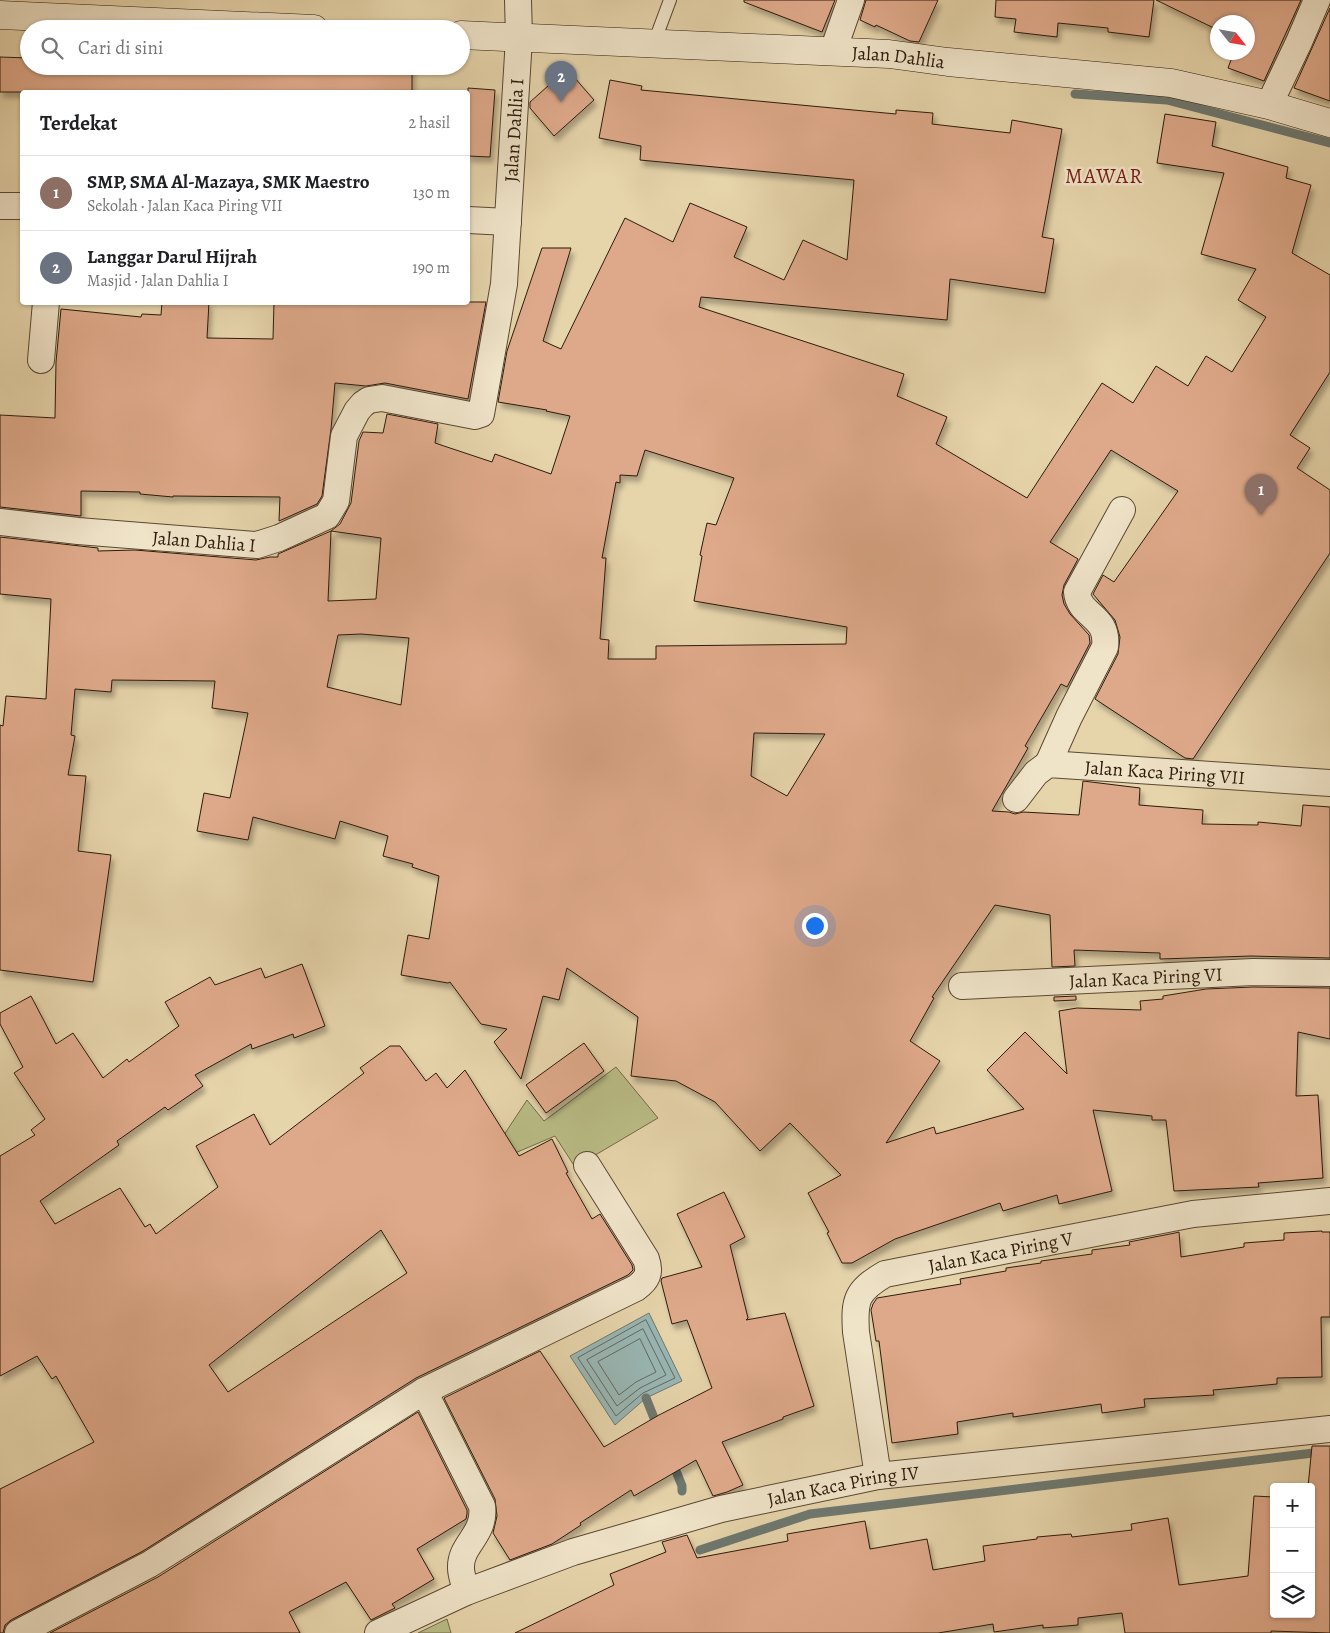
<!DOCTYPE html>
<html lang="id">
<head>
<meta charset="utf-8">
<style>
  body { margin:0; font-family:Alegreya,serif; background:#f6f6f6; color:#202124 }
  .controls { position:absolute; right:15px; bottom:15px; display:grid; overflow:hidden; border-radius:5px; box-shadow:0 1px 4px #0004 }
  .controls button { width:45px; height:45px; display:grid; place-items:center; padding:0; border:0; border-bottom:1px solid #e0e0e0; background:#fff; color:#202124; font:25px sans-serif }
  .compass { position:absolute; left:1210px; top:15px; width:45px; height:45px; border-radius:50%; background:#fff; box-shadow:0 1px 4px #0004; rotate:121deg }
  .you { position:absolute; left:814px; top:925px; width:18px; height:18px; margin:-12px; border:4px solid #fff; border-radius:50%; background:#1a73e8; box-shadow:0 0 0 8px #1a73e833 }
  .badge { display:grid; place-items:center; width:32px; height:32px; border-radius:50%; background:#1a73e8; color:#fff; font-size:16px; font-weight:700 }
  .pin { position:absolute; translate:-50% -41px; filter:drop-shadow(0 1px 2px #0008) }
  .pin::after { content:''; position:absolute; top:26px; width:18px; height:15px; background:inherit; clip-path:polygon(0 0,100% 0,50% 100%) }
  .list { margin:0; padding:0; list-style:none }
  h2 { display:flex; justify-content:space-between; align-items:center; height:65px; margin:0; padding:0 20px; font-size:21px }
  h2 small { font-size:16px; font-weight:400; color:#757577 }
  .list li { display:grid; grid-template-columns:32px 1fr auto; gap:15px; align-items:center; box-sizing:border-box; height:75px; padding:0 20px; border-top:1px solid #e0e0e0 }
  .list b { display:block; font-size:19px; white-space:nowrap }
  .list p { margin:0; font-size:16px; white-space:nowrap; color:#757577 }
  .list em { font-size:16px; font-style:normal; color:#757577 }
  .icon { flex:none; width:28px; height:28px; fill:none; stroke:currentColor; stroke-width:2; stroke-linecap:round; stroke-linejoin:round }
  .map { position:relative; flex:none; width:1330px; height:1633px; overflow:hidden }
  .search { position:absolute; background:#fff; box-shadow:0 1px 4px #0004; left:20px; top:20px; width:450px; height:55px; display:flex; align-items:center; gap:12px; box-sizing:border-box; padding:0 18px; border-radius:28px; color:#757577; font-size:19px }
  .panel { position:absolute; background:#fff; box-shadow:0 1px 4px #0004; left:20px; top:90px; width:450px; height:215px; border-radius:5px }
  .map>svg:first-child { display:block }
  .green { fill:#b9bc86; stroke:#736b48 }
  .water { fill:#99b6b3; stroke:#6e7870 }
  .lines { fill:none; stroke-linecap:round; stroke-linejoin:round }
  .shore { stroke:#63685f; stroke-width:1 }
  .stream { stroke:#6e7870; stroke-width:9 }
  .building { fill:#dea98a; stroke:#2d1a0b; fill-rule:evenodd; filter:url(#shadow) }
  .lane-casing { stroke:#5b4833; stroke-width:14 }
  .street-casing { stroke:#5b4833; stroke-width:28 }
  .secondary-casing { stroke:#2d1a0b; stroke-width:29 }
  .lane { stroke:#efe3c8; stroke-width:12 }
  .street { stroke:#efe3c8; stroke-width:26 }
  .secondary { stroke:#efe3c8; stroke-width:28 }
  .labels { text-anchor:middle; stroke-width:5; stroke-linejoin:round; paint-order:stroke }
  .street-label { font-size:19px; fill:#2d1a0b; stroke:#efe3c8 }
  .quarter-label { font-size:21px; letter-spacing:1px; fill:#7a1f14; stroke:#efe3c8 }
</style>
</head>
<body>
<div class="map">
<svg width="1330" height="1633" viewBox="0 0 1330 1633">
  <defs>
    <filter id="shadow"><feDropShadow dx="3" dy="5.5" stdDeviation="2.5" flood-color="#0004"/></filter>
  </defs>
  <rect width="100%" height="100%" fill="#e6d4ab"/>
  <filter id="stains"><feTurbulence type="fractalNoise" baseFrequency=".004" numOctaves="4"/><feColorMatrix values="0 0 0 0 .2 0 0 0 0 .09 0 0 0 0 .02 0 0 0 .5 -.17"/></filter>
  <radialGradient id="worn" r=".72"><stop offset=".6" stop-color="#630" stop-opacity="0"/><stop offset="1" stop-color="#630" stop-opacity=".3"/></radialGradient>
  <g class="green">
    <polygon points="616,1067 658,1118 575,1167 555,1136 501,1159 492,1153 527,1100 544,1121"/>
    <polygon points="447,1619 451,1633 418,1633"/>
  </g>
  <polygon class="water" points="649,1313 682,1381 646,1398 615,1425 570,1356"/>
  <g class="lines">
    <g class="shore">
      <polygon points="646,1320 675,1378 643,1393 616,1416 578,1358"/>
      <polygon points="643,1329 666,1375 640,1388 617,1406 587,1360"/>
      <polygon points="640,1339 656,1372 636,1382 619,1395 598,1362"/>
    </g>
    <g class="stream">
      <polyline points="1075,94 1167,100 1330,143"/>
      <polyline points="646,1398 658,1428"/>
      <polyline points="672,1461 682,1486 682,1491"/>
      <polyline points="700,1550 810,1514 1330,1451"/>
    </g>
  </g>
  <g class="building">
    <polygon points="744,0 835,0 822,32 744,2"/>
    <polygon points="866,0 938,0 919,42 910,41 876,25 875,27 860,20"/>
    <polygon points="996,0 1154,0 1149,37 1108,32 1108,28 1058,23 1057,37 1014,32 1016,19 995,17"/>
    <polygon points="1156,0 1301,0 1264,81 1228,68 1234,52 1248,52 1248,22 1218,22 1218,30"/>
    <polygon points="1330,8 1330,101 1294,88"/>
    <polygon points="0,57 29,58 29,66 258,66 379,71 379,66 412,66 412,92 0,92"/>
    <polygon points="567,69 594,100 554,136 530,108 530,102"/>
    <path d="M610,80l32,6 -1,4 255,24v-4l37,3 -1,11 78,9 2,-13 50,9 -20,108 12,2 -9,54 -95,-14 -3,41 -246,-23 -2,10 205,67 -7,22 50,21 -11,27 91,54 75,-115 31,20 23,-37 32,20 18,-30 26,16 34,-55 -28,-17 18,-31 -55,-15 23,-81 -67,-10 8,-49 51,8 -4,24 76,21 -2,11 25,7 -19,68 38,22v97l-40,63 20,13 -13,20 33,22v63l-137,206 -8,-1 -90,-59 23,-45 2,-17 -5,-17 -22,-26 10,-19 11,7 64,-91 -67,-41 -61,92 28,17 -14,26 -2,10 2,9 6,10 19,21 1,8 -23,44 -6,-3 -36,62 3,2 -36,63 17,1 6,2 8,-2 56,3 4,-34 57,7 -1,17 64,5 -1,14 56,1v-3l43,4 2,-21 27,2v151l-79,-2 -91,3v-6l-86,-3 1,16 -23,1 -2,-52 -55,-10 -63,92 2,1 -24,43 30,20 -54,82 48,-16 2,7 88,-25 -37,-39 38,-38 42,42 -8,-63 18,-3 64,2 -1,-9 23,-2v-3l43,-7 47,-2 77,1v51l-32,-7 -2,64 22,-1 5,83 -65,5 1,4 -85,4 -8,-71h-14v-4l-59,-6 19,81 -53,13 -2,-9 -54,16 -3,-8 -105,36 -43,24h-10l-15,-30 2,-1 -21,-39 33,-18 -51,-52 -30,28 -45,-49 -39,-21 -45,-5 7,-59 -71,-49 -8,32 -16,-4 -22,83 -27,-37 13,-13 -26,-5 -31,-42 -2,1 -47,-8 7,-40 21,4 10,-63 -27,-9 1,-3 -30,-8 5,-20 -48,-15 -5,18 -82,-22 -5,23 -51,-9 7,-38 26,5 18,-85 -36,-5 3,-27 -103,-1 -1,12 -36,-3 -4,46 4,1 -7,39 18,1 -8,75 33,4 -18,127 -93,-12v-245l3,1 3,-30 40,3 5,-100 -51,-5v-57l98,11v3l37,-1 121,10 14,-3h8v-3l53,-23 -3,70 48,-2 5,-61 -50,-7 9,-7 11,-21 8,-62 4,-9 20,1 4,-19 51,10 -3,19 57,19 3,-8 56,20 19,-58 -24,-5 1,-1 -49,-8 9,-51 35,-103h29l-28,93 18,8 64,-131 48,24 17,-39 57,24 -13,30 50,23 19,-40 44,20 7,-80 -214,-20 1,-14 -42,-8zM645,450l89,28 -18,47 -9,-2 -7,32 2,1 -8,45 153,26 -1,17 -190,2v13h-48l1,-19 -9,-1 6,-81h-4l14,-76 4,1v-8l17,1zM361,634l48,4 -8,67 -74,-18 11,-52zM754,733l71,1 -38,62 -36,-20z"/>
    <polygon points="468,88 495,90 490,157 468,156"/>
    <polygon points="162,302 209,302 207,338 273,339 274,302 486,302 468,399 385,383 366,386 335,383 331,429 322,496 317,504 279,521 280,497 173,496 173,497 140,494 140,492 81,491 81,516 0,507 0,415 55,418 56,362 61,309 141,317 142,314 161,315"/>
    <path d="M302,964l23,62 -31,12 -1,-4 -41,15 -1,-5 -56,31 8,11 -35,24 -3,-3 -48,34 2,4 -79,56 15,23 65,-36 25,39 5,-3 6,10 62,-47 -22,-41 58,-32 16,31 94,-72 -4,-5 30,-22h10l26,35 10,-8 11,15 18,-18 54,86 33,-17 16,33 -2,1 26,46 8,-5 32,51 1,5 -5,5 -212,103 -273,173 -132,69 -6,5 -2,8h-3v-144l94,-47 -38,-66 -4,3 -15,-23 -37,20v-220l35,-21 -4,-5 14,-11 -31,-46 9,-6 -23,-43v-11l31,-17 25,48 17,-11 30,45 24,-19 2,3 50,-36 -14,-24 45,-25 5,8 46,-17 4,10zM381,1230l26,43 -179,119 -19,-27z"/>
    <polygon points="1076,996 1076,1000 1054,1001 1054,997"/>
    <polygon points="584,1043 604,1071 546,1113 526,1085"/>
    <polygon points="724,1192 745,1237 730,1245 748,1318 746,1320 785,1313 814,1406 783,1417 783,1419 722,1442 743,1485 727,1492 713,1496 696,1460 634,1496 631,1490 580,1523 581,1525 552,1544 510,1560 493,1533 497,1516 495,1499 444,1398 540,1351 604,1447 659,1415 712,1388 687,1320 672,1324 661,1281 662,1278 702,1267 677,1214"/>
    <polygon points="1322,1231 1322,1232 1330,1232 1330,1317 1321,1317 1322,1377 1277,1378 1277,1384 1213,1390 1214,1395 1144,1399 1145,1407 1102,1413 1101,1404 1013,1417 1013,1413 957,1422 958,1434 892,1443 879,1341 876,1341 871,1310 873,1304 877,1298 961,1284 960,1279 1006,1271 1006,1268 1041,1263 1041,1261 1092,1254 1092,1250 1130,1245 1129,1242 1175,1233 1179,1232 1181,1257 1244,1247 1244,1243 1284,1240 1284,1233"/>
    <polygon points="418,1412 467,1510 467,1514 466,1519 417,1549 434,1579 392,1604 395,1608 371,1620 346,1582 289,1612 300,1633 50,1633 158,1577"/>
    <polygon points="1312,1446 1330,1446 1330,1633 1271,1631 1271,1633 1125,1633 1122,1613 1078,1618 1078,1625 1043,1628 1043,1625 994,1632 993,1624 938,1633 515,1633 614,1585 610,1574 666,1552 662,1542 687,1535 697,1558 788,1541 787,1534 865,1521 870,1549 927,1539 933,1570 985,1561 983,1546 1037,1539 1037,1537 1071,1534 1072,1537 1132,1530 1131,1524 1168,1518 1179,1585 1248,1576 1254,1496 1274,1497 1274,1614 1311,1614 1311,1487 1308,1487"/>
  </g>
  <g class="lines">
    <defs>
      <polyline id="lane" points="654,43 670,0"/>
      <g id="street">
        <polyline points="833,51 851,0"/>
        <polyline points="1269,105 1299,42 1317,0"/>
        <polyline points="0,206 22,206"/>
        <polyline points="468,220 508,222"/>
        <polyline points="41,360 46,302"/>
        <path id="s1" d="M0,522l78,9 179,14 22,-7 48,-22 9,-15 8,-65 13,-25 6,-7 6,-4 13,-2 93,18 6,-2 23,-130 15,-246 -1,-38"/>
        <path d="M1048,764l21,-47 36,-70c4,-32 -26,-30 -28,-55l45,-82"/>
        <path id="s2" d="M1016,799l20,-26 12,-9 282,19"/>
        <path id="s3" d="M962,986l291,-14 77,1"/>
        <path d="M424,1391l58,115c4,29 -22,38 -21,62 0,8 4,16 5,24"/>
        <path id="s4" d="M878,1476l-22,-144c-2,-32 0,-41 29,-58l308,-60 137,-13"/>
        <path d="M18,1633l132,-69 274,-173 212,-103c11,-8 15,-15 10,-29l-59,-94"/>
        <path id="s5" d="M378,1633l88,-41 107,-40 148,-43 157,-33 452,-47"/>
      </g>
      <g id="secondary">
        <polyline points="0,15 314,29"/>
        <path id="s6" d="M461,35l428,19 59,8 223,21 98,22 61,18"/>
      </g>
    </defs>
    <use href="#lane" class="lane-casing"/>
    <use href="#street" class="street-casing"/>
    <use href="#secondary" class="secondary-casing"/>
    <use href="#lane" class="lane"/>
    <use href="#street" class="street"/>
    <use href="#secondary" class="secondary"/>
  </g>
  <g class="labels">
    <g class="street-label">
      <text dy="7" stroke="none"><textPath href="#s6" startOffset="438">Jalan Dahlia</textPath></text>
      <text dy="7" stroke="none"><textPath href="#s1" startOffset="862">Jalan Dahlia I</textPath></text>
      <text dy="7" stroke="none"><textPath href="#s1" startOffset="205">Jalan Dahlia I</textPath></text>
      <text dy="7" stroke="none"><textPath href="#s2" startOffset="165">Jalan Kaca Piring VII</textPath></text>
      <text dy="7" stroke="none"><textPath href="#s3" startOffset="184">Jalan Kaca Piring VI</textPath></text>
      <text dy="7" stroke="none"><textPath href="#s4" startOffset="334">Jalan Kaca Piring V</textPath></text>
      <text dy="7" stroke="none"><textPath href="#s5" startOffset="490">Jalan Kaca Piring IV</textPath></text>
    </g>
    <g class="quarter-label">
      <text x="1104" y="183">MAWAR</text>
    </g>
  </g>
  <rect width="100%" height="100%" filter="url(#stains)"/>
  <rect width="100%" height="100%" fill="url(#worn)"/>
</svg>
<div class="controls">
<button>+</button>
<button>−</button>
<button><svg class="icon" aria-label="layers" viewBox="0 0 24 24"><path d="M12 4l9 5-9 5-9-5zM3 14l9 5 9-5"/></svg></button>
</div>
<svg class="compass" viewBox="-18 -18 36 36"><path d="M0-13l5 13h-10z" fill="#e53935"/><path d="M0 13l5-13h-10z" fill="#757577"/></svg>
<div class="you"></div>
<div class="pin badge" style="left:1261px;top:515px;background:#8d6e63">1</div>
<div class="pin badge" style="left:561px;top:102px;background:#6b7280">2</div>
<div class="search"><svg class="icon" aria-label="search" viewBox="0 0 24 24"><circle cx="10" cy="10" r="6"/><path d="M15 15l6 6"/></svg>Cari di sini</div>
<section class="panel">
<h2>Terdekat<small>2 hasil</small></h2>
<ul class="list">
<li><span class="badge" style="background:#8d6e63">1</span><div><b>SMP, SMA Al-Mazaya, SMK Maestro</b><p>Sekolah · Jalan Kaca Piring VII</p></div><em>130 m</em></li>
<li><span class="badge" style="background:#6b7280">2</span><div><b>Langgar Darul Hijrah</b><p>Masjid · Jalan Dahlia I</p></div><em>190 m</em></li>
</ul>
</section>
</div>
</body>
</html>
